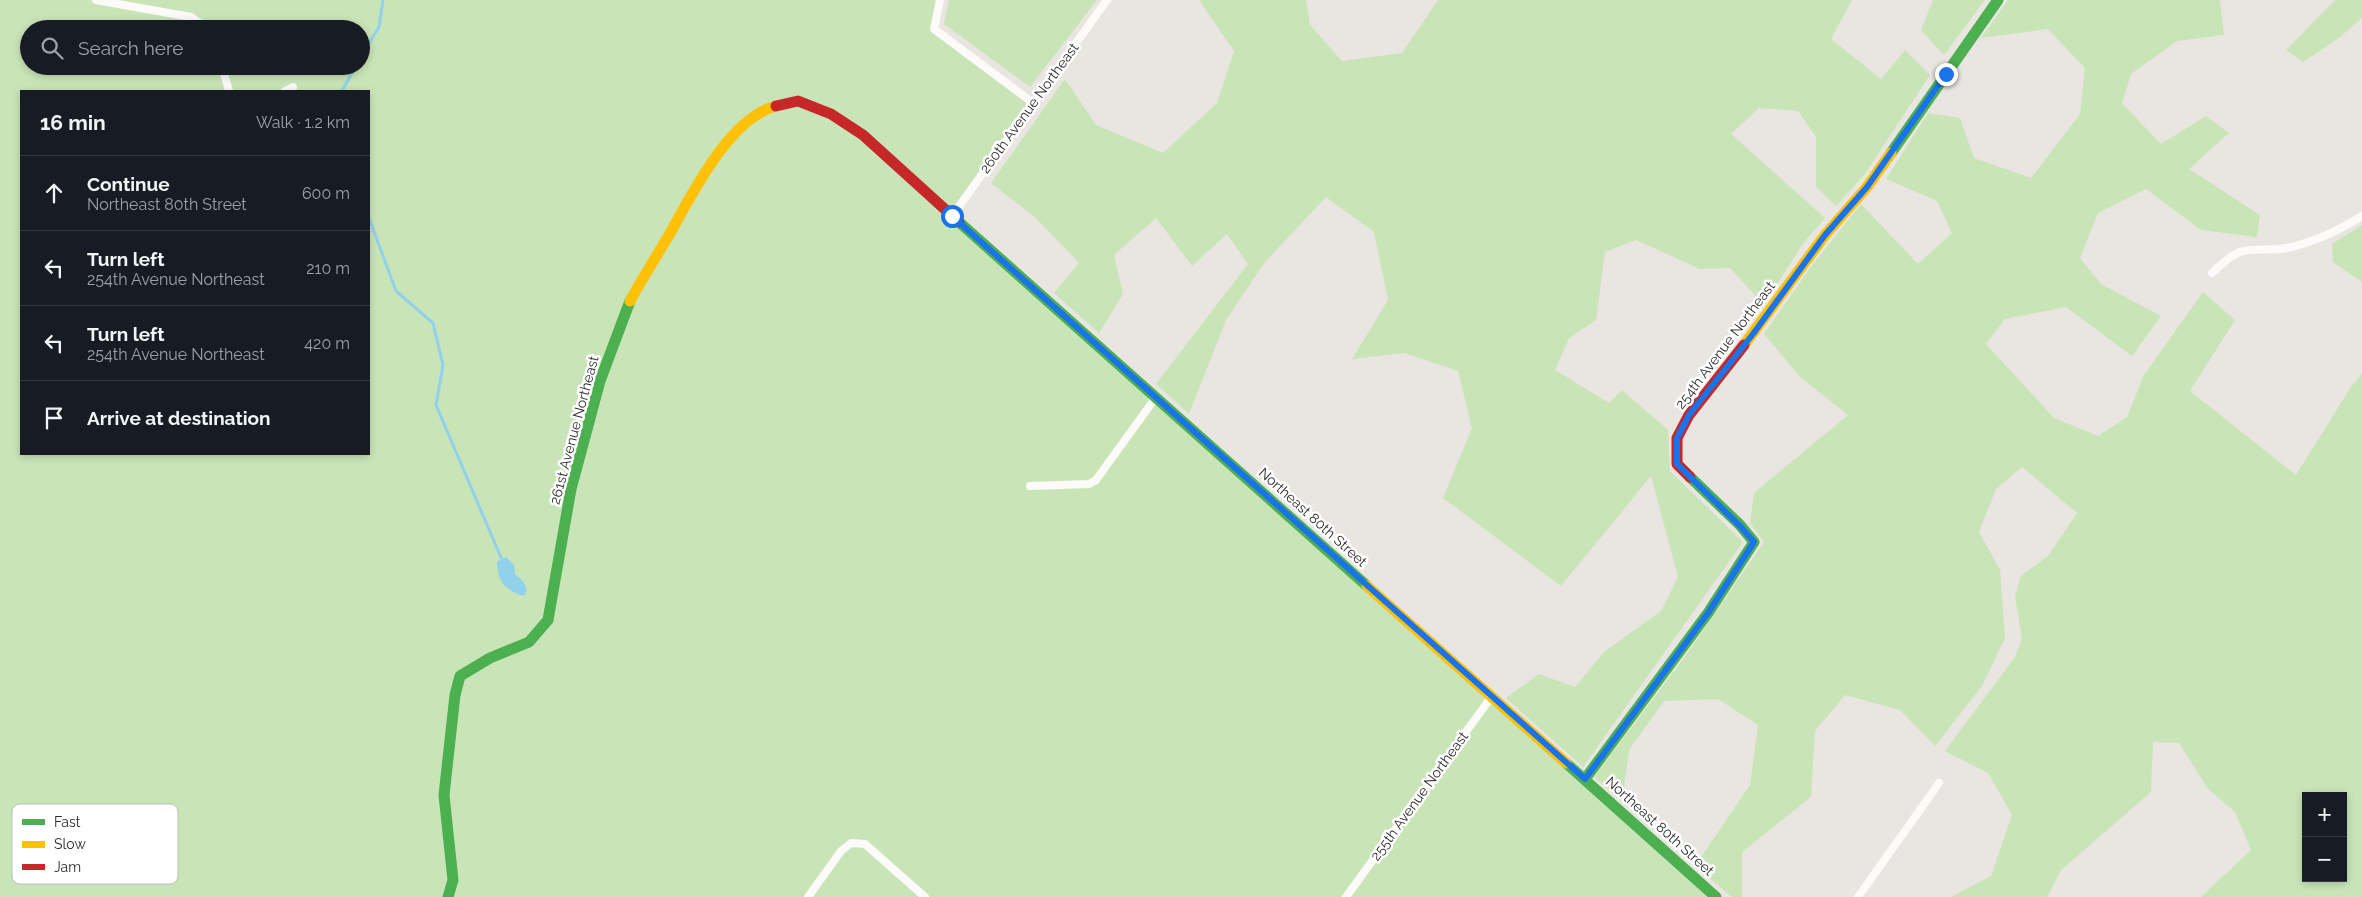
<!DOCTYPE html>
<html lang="en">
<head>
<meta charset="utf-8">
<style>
  body { margin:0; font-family:Raleway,sans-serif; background:#20242c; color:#f1f3f6 }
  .controls { position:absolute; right:15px; bottom:15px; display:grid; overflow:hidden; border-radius:0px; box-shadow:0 2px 8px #0003 }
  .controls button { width:45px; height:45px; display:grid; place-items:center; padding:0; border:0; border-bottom:1px solid #363941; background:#171b24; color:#f1f3f6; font:25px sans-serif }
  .stop { position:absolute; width:15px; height:15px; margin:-11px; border:4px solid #1a73e8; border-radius:50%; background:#fff }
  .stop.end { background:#1a73e8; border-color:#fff; box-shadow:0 1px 5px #0008 }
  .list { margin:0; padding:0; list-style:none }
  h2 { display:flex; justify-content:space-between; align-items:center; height:65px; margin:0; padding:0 20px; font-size:21px }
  h2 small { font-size:16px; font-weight:400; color:#9ea1a6 }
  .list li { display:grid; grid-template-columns:32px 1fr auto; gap:15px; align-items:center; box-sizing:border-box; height:75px; padding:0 20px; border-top:1px solid #363941 }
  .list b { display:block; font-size:19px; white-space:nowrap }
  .list p { margin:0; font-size:16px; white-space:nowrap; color:#9ea1a6 }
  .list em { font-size:16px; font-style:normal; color:#9ea1a6 }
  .icon { flex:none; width:28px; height:28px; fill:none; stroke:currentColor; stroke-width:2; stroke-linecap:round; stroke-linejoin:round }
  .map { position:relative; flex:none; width:2362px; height:897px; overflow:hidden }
  .search { position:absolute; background:#171b24; box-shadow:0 2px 8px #0003; left:20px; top:20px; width:350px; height:55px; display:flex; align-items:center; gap:12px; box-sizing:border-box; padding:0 18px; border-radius:28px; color:#9ea1a6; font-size:19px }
  .panel { position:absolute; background:#171b24; box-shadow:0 2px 8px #0003; left:20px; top:90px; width:350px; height:365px; border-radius:0px }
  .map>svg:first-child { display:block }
  .green { fill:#c9e5b8; fill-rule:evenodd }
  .water { fill:#92d1ec }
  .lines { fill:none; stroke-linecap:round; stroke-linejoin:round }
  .stream { stroke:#92d1ec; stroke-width:3 }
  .street { stroke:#fcfbfa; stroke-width:8 }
  .fast { stroke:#4caf50; stroke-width:11 }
  .slow { stroke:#ffc107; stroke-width:11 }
  .jam { stroke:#c62828; stroke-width:11 }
  .route { stroke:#1a73e8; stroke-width:6 }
  .labels { text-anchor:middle; stroke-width:5; stroke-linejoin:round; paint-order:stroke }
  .street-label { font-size:14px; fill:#2b2b2b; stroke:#fff }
  .key { fill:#fff; stroke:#bfbfbf; stroke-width:1 }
  .key-label { font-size:14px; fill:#2b2b2b }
</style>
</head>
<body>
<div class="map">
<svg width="2362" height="897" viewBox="0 0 2362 897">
  <rect width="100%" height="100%" fill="#e9e5e0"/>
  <g class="green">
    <path d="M0,0h940l-6,29 99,74 -81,112 764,682h-1716zM29,29h332v37h-332zM21,91h348v363h-348z"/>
    <polygon points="949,0 1097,0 1030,87 944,24"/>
    <polygon points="1199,0 1306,0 1310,25 1342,61 1402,53 1438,0 1852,0 1831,39 1881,79 1905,50 1930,75 1865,174 1836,206 1816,187 1816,137 1798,111 1759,108 1731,134 1825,218 1802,245 1764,305 1730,268 1700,269 1636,240 1605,252 1596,320 1569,338 1555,370 1609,403 1622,390 1668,430 1670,471 1743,542 1583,767 1506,698 1539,674 1575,687 1604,652 1661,611 1678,577 1651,476 1561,586 1443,498 1472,428 1458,371 1404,353 1352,359 1388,300 1374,232 1326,197 1265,262 1226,320 1189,414 1156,384 1248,264 1227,234 1192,266 1156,218 1114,255 1123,294 1099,333 1054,293 1079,263 1036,218 991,183 1065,79 1096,125 1163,153 1217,103 1234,51"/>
    <polygon points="1933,0 1985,0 1944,55 1921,30"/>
    <path d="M2008,0h212l4,35 -47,6 -46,33 -9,29 39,41 45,-28 23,17 -40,36 71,46 -3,22 -56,-7 -55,-41 -48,24 -18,45 21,26 60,32 -29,40 -66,-49 -61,12 -19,25 68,74 44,18 29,-19 17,-42 59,-83 32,28 -45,71 106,84 55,-88 11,-13v523h-161l50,-47 -16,-38 -27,-23 -29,-46 -26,-1 -2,50 -90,78 -14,27h-96l40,-21 21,-61 -24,-42 -43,-22 70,-94 7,-18 -7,-43 6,-20 27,-20 29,-43 -55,-46 -26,22 -17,43 21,38 5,68 -23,48 -47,60 -35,-36 -55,-15 -30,36 -4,66 -69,55v45h-10l-37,-31 55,-81 8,-60 -40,-26 -54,2 -35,49 -7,52 -28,-25 90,-119 80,-116 -14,-19 4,-30 94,-78 -48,-38 -36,-43 46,-66 51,-64 57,60 34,-31 -15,-32 -51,-22 42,-66 32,5 14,40 57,20 49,-64 5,-46 -37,-39 -67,9zM2306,796h37v82h-37z"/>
    <polygon points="2335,0 2362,0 2362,18 2339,38 2303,62 2286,50"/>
    <polygon points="2362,225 2362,282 2333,262 2332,244"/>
  </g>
  <path class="water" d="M506,557l8,8 1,9 8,7 4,9 -3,6c-20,-6 -26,-14 -27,-34z"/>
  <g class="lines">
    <g class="stream">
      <polyline points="361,56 379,27 383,0"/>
      <polyline points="342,91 356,66"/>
      <polyline points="369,218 396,291 433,323 443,365 436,405 502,560"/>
    </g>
    <g class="street">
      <polyline points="96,0 191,17 209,29"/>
      <polyline points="940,0 934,29 1033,103"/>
      <polyline points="222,66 229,91"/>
      <polyline points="285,91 293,87"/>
      <polyline points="952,216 1107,0"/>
      <path d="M2212,273c9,-8 20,-20 32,-22 14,-3 29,0 43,-3 28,-6 51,-17 75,-32"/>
      <polyline points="1030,486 1089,484 1096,480 1156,397"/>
      <polyline points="808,897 841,851 851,843 865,844 925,897"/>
      <polyline points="1346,897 1492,696"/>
      <polyline points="1858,897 1939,783"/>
    </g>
    <g class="fast">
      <polyline points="1891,153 1998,0"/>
      <polyline points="959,222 1367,586"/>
      <polyline points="1566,763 1716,897"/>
      <polyline points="1585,779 1708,613 1754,542 1740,525 1690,477"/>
      <polyline points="448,897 453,880 444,795 455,695 460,676 490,658 529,642 548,620 571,489 600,381 630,301"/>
    </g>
    <g class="slow">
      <path d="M630,301c12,-22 26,-44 39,-66 22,-39 60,-117 107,-129"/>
      <polyline points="1744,345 1825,235 1867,187 1891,153"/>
      <polyline points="1367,586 1566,763"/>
    </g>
    <g class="jam">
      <polyline points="776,106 798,101 831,114 863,135 959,222"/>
      <polyline points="1690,477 1677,464 1677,438 1689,415 1744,345"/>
    </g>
  </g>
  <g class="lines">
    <polyline class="route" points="952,216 1585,779 1708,613 1754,542 1740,526 1677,464 1677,438 1689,415 1753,334 1825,235 1867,187 1946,74"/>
  </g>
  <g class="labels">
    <g class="street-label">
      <text transform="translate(1029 108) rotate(-54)" y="5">260th Avenue Northeast</text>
      <text transform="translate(1725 345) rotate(-53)" y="5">254th Avenue Northeast</text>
      <text transform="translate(574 430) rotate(-75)" y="5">261st Avenue Northeast</text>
      <text transform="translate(1313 517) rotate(42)" y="5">Northeast 80th Street</text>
      <text transform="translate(1419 796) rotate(-54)" y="5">255th Avenue Northeast</text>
      <text transform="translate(1660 826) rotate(42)" y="5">Northeast 80th Street</text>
    </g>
  </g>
  <rect x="12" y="804" width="166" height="80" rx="8" class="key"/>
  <rect x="22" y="819" width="23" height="6" fill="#4caf50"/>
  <rect x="22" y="841" width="23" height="7" fill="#ffc107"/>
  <rect x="22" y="864" width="23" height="6" fill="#c62828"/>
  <g class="key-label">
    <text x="54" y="827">Fast</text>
    <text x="54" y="849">Slow</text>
    <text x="54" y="872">Jam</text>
  </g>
</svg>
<div class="controls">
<button>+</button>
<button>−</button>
</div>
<div class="stop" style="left:952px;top:216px"></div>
<div class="stop end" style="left:1946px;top:74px"></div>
<div class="search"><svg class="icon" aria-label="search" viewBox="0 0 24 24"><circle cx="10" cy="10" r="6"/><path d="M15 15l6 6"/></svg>Search here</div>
<section class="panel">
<h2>16 min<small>Walk · 1.2 km</small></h2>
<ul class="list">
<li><svg class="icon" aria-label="ahead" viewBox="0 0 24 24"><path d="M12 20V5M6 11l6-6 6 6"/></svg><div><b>Continue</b><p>Northeast 80th Street</p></div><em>600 m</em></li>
<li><svg class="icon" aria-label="left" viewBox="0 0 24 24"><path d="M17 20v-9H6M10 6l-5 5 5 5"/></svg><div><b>Turn left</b><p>254th Avenue Northeast</p></div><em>210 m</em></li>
<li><svg class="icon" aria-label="left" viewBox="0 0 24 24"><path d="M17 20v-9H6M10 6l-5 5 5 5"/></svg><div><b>Turn left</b><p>254th Avenue Northeast</p></div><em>420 m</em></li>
<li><svg class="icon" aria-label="arrive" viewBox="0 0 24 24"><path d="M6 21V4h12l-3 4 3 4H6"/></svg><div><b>Arrive at destination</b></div></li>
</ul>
</section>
</div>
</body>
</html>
